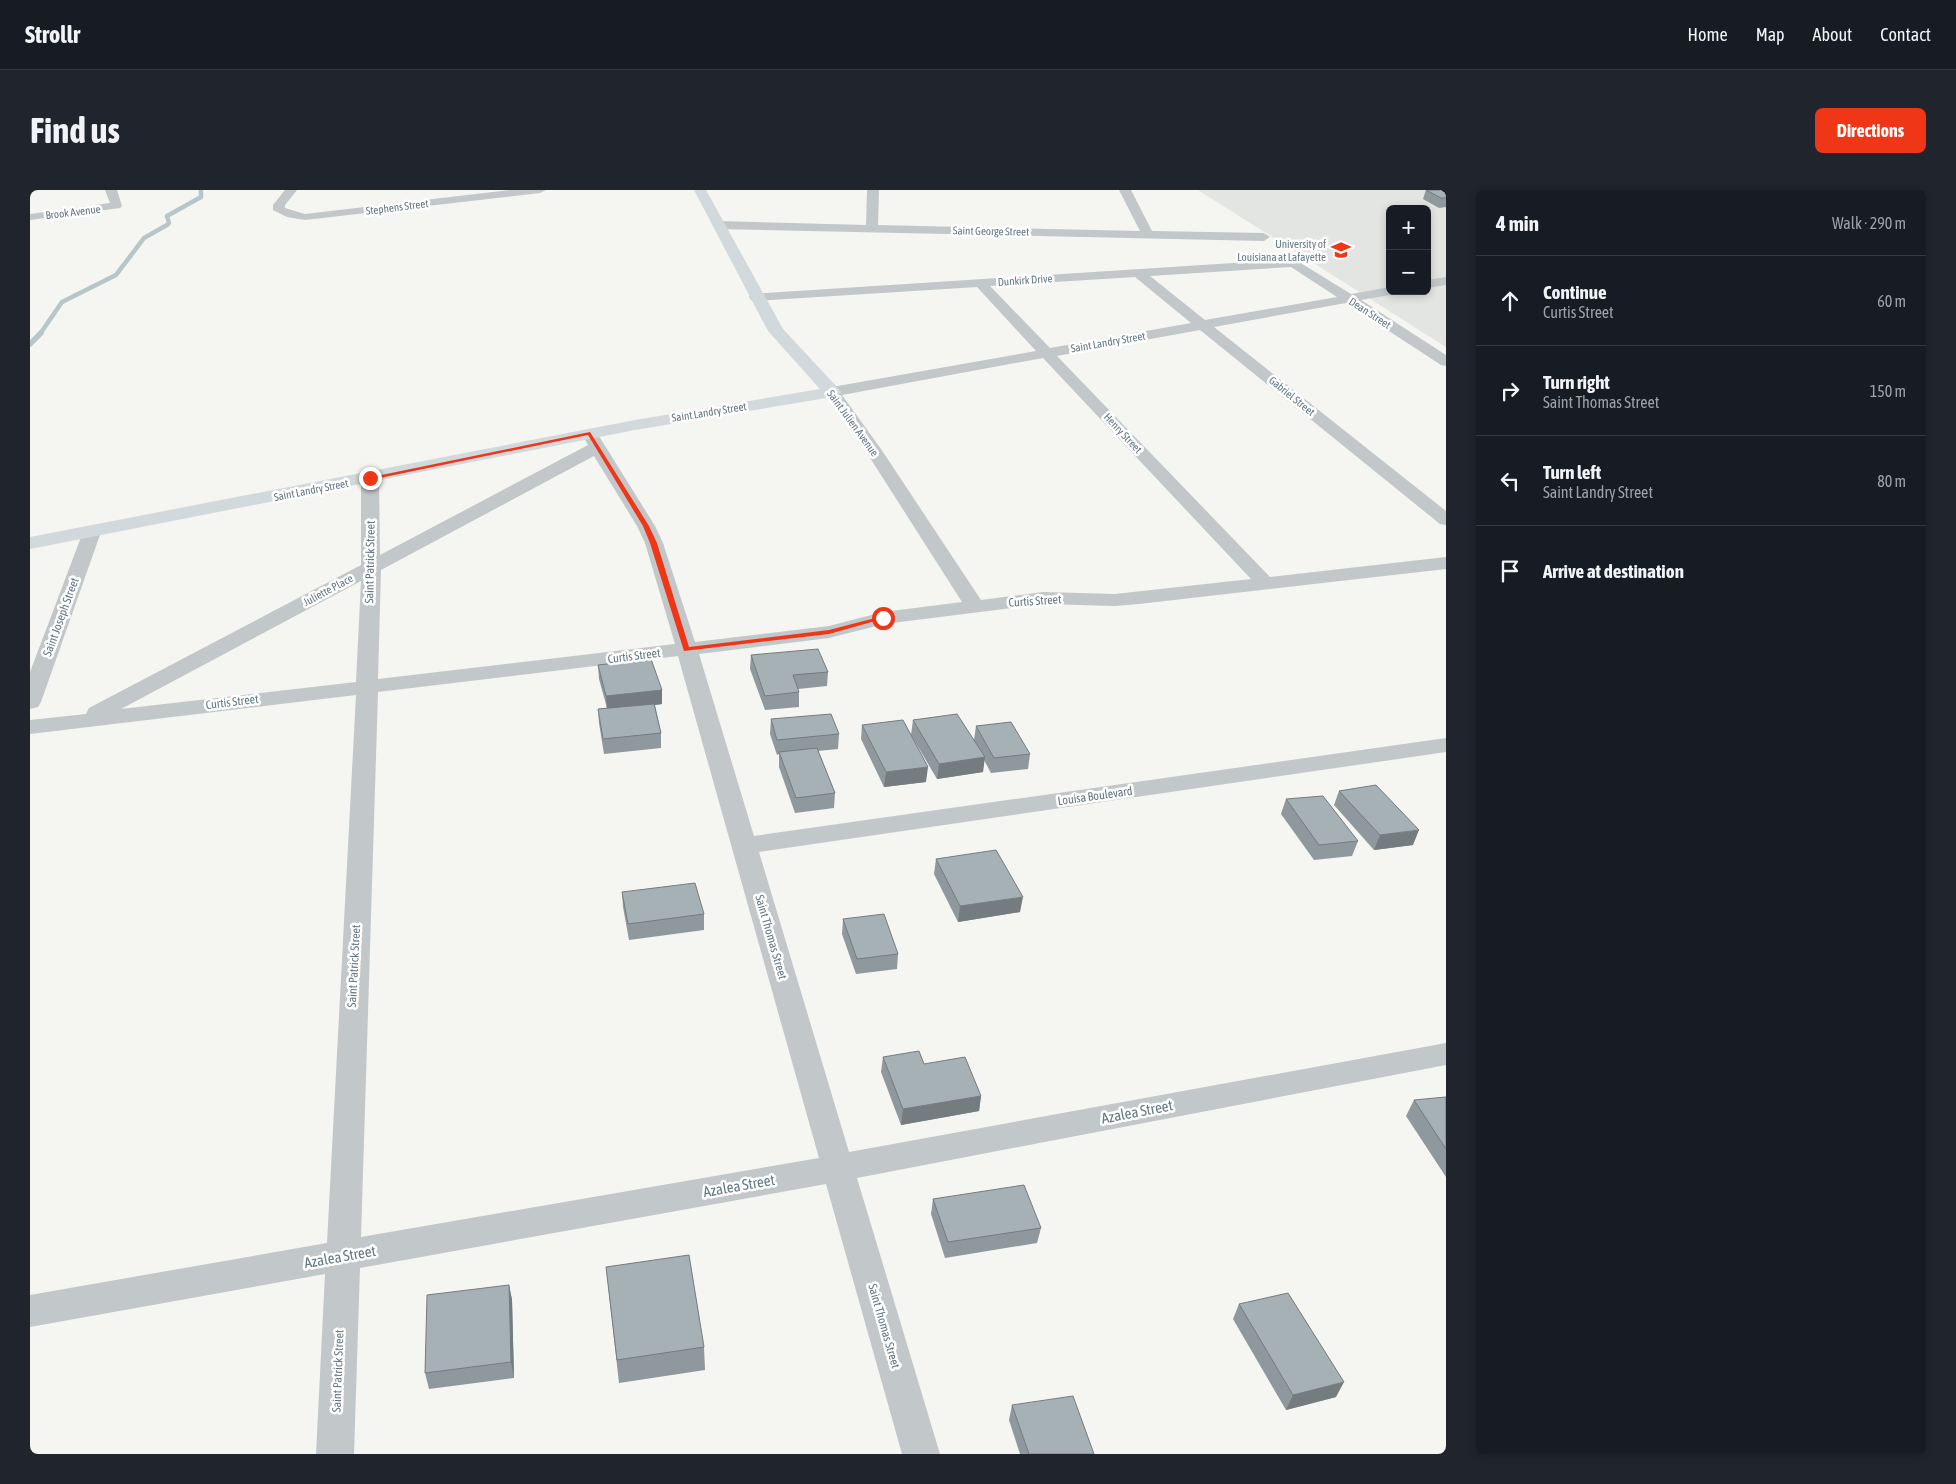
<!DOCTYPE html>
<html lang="en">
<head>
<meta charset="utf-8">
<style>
  body { margin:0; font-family:"Asap Condensed",sans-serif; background:#20242c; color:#f1f3f6 }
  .controls { position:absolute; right:15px; top:15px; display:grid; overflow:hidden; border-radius:8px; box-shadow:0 2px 8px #0003 }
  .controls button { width:45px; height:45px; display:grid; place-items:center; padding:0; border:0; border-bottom:1px solid #363941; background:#171b24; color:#f1f3f6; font:25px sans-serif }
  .stop { position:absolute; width:15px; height:15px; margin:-11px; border:4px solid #ef3617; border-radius:50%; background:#fff }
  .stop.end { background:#ef3617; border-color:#fff; box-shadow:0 1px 5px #0008 }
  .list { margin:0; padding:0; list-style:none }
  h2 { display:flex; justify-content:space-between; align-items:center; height:65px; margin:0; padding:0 20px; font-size:21px }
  h2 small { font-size:16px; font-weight:400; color:#9ea1a6 }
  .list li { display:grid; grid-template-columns:32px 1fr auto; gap:15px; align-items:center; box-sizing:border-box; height:90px; padding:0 20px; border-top:1px solid #363941 }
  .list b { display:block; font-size:19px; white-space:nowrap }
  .list p { margin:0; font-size:16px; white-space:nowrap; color:#9ea1a6 }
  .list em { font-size:16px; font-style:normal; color:#9ea1a6 }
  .icon { flex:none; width:28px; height:28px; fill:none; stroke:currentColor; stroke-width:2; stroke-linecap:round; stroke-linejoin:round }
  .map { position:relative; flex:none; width:1416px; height:1264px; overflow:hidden; border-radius:8px }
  header { display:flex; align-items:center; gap:30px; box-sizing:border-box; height:70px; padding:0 25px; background:#171b24; border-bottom:1px solid #363941 }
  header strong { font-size:24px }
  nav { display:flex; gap:28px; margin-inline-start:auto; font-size:18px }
  .intro { display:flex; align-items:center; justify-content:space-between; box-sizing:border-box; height:120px; padding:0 30px }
  h1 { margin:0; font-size:35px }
  .button { padding:12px 22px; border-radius:8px; background:#ef3617; color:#fff; font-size:18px; font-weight:700 }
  main { display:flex; gap:30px; padding:0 30px }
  aside { flex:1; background:#171b24; border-radius:8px; box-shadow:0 2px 8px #0003 }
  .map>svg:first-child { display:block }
  .built { fill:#e3e5e2; fill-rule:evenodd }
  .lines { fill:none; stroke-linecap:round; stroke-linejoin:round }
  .stream-far1 { stroke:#b7c6c9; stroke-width:4.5 }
  .stream { stroke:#b7c6c9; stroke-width:5.5 }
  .street { fill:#c2c7c9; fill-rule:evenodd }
  .secondary { fill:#d2d9dc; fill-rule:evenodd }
  .wall { fill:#8f989c }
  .shaded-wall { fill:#747c7f }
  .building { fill:#a6b1b5; stroke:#747c7f }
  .route { fill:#ef3617 }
  .labels { text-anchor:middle; stroke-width:5; stroke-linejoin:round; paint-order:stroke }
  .far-street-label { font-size:11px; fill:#627884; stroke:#fff }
  .far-poi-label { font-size:11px; fill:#627884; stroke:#fff; text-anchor:end }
  .street-label { font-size:12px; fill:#627884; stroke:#fff }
  .near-street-label { font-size:15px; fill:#627884; stroke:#fff }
</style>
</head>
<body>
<header>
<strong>Strollr</strong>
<nav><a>Home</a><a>Map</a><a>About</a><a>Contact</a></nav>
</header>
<div class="intro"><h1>Find us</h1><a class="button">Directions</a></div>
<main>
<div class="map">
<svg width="1416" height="1264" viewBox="0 0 1416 1264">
  <rect width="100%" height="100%" fill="#f5f5f1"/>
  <path class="built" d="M1168,0h248v157zM1360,19h37v82h-37z"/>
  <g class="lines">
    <polyline class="stream-far1" points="10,144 32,112 86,85 114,48 137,35 139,33 137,26 171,7 171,0"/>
    <polyline class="stream" points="0,154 11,143"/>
    <g class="street">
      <polygon points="75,0 87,0 92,16 90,18 0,30 0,24 80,13"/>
      <polygon points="255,0 267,0 255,15 255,18 275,24 481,0 516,0 510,3 275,30 257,27 243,20 243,15"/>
      <polygon points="837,0 849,0 848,35 1110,41 1089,0 1101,0 1122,41 1234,43 1240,47 1234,51 688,39 682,35 688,31 836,35"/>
      <path d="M1264,69l57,35 39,-7v4h6l-1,3 -34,6 85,55v11l-5,-1 -95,-62 -132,24 232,184v14l-6,-1 -240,-194 -143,26 213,221 176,-20v12l-307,35 -24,2 -72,-2 -159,20 -55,14 -130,16 55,182 692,-98v14l-687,100 90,300 597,-109v22l-589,113 83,276h-38l-76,-270 -466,84 -6,186h-38l9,-180 -295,53v-32l297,-52 29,-548 -326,39v-14l56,-6 3,-6 272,-143v-87l3,-4 6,-1 6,1 3,4 1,77 208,-110 -7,-12 2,-3h12l2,3 58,93 8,17 32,99 134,-16 54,-14 79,-10 -97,-152 -41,-58 3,-3 5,-2 204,-36 -59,-64 -221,14 -5,-1 -2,-3 2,-3zM1261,77l46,30 -132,23 -55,-44zM1105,87l56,46 -141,25 -60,-62zM1013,168l208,221 -136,15 -72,-2 -62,8 -100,-151 -39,-54zM564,266l43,70 8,17 30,101 -297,35 3,-109zM331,391l-5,101 -235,27zM648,466l141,502 -458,79 17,-545z"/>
      <polygon points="1416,87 1416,95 1397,98 1397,90"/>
      <polygon points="62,336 69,338 71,342 11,512 8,517 0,519 0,482 53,342 55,338"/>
    </g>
    <polygon class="secondary" points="664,0 676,0 753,139 808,198 811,202 808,206 605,240 0,359 0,347 605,230 790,199 738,141"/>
  </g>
  <g class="wall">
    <polygon points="1396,0 1416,0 1416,17 1409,18 1393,9"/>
    <polygon points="721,465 798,482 797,496 768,499 769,502 769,517 735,520 720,479"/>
    <polygon points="568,475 632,500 632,514 625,515 631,543 631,558 574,564 569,533 568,519 577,518 569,489"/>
    <polygon points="741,529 809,544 808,559 788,561 805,603 804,618 765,623 749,577 749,564 747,565 740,544"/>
    <polygon points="883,530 944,550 946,536 1000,564 998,579 961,583 954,570 953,582 907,589 881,545"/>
    <polygon points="832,535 896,592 854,597 831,549"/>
    <polygon points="1309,601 1383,655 1344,660 1304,615"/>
    <polygon points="1256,609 1328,651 1322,666 1284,670 1251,624"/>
    <polygon points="906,669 990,722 928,732 904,684"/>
    <polygon points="592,702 674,724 674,740 599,750 593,717"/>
    <polygon points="813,729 868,764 867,779 826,784 812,744"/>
    <polygon points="853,867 894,874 951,906 949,921 871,935 851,882"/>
    <polygon points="1416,907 1416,987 1376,926 1384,910"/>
    <polygon points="903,1009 1011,1038 1007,1053 915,1068 901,1024"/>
    <polygon points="576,1077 674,1157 675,1180 589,1193"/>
    <polygon points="479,1095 482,1110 484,1188 399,1199 395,1183"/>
    <polygon points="1209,1114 1306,1207 1256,1220 1203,1129"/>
    <polygon points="982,1215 1064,1264 990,1264 979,1230"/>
  </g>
  <g class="shaded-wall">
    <polygon points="632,500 632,514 577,521 576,506"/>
    <polygon points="955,567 953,582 907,589 909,574"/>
    <polygon points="898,577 896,592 854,597 856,582"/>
    <polygon points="1389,640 1383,655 1344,660 1350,645"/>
    <polygon points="993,707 990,722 928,732 930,716"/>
    <polygon points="951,906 949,921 871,935 873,919"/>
    <polygon points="479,1095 482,1110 484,1188 481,1172"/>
    <polygon points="1314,1192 1306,1207 1256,1220 1263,1205"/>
  </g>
  <g class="building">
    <polygon points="1396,0 1416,0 1416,8 1411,8"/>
    <polygon points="788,459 798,482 763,485 769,502 735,506 721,465"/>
    <polygon points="621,469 632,500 576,506 568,475"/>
    <polygon points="624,514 631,543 573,549 568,519"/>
    <polygon points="801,524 809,544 747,550 741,529"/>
    <polygon points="927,524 955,567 909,574 883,530"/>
    <polygon points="873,530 898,577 856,582 832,535"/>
    <polygon points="981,532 1000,564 964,568 946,536"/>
    <polygon points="787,558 805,603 766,608 749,562"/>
    <polygon points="1346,595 1389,640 1350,645 1309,601"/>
    <polygon points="1293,606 1328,651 1289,655 1256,609"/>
    <polygon points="966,660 993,707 930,716 906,669"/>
    <polygon points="665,693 674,724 598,734 592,702"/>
    <polygon points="854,724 868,764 827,769 813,729"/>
    <polygon points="889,861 894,874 935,867 951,906 873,919 853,867"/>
    <polygon points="1416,907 1416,959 1384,910"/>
    <polygon points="994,995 1011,1038 918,1052 903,1009"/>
    <polygon points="659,1065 674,1157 587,1170 576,1077"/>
    <polygon points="479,1095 481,1172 395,1183 397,1105"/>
    <polygon points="1258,1103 1314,1192 1263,1205 1209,1114"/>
    <polygon points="1043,1206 1064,1264 999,1264 982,1215"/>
  </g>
  <polygon class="route" points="560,242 619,336 627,353 659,457 799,440 853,426 856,428 799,444 654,461 620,353 613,336 558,245 340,290 337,288"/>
  <defs>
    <symbol id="university-bare" viewBox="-9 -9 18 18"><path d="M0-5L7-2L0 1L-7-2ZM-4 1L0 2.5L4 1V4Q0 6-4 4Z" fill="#ef3617" stroke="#fff" stroke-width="2.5" paint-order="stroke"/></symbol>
  </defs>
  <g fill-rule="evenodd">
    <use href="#university-bare" x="1297" y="46" width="28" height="28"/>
  </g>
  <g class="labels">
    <g class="far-street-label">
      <text transform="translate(367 17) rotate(-7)" y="4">Stephens Street</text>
      <text transform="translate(43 22) rotate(-7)" y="4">Brook Avenue</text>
      <text transform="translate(961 41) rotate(1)" y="4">Saint George Street</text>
      <text transform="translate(995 90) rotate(-4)" y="4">Dunkirk Drive</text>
      <text transform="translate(1340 123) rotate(33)" y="4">Dean Street</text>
      <text transform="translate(1078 152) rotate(-10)" y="4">Saint Landry Street</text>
      <text transform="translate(1262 206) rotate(39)" y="4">Gabriel Street</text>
      <text transform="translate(679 222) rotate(-9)" y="4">Saint Landry Street</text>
      <text transform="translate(823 233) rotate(54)" y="4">Saint Julien Avenue</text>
      <text transform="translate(1093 243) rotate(47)" y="4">Henry Street</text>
      <text transform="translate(281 300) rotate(-11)" y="4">Saint Landry Street</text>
      <text transform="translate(298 400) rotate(-28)" y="4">Juliette Place</text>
    </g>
    <g class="far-poi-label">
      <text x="1296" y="58">University of<tspan x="1296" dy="13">Louisiana at Lafayette</tspan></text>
    </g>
    <g class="street-label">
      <text transform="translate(340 372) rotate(-89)" y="4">Saint Patrick Street</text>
      <text transform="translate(1005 411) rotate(-4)" y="4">Curtis Street</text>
      <text transform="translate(31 427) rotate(-70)" y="4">Saint Joseph Street</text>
      <text transform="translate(604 466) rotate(-7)" y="4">Curtis Street</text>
      <text transform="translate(202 512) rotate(-7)" y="4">Curtis Street</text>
      <text transform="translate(1065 606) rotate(-8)" y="4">Louisa Boulevard</text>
      <text transform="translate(741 747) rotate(74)" y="4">Saint Thomas Street</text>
      <text transform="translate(324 776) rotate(-87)" y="4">Saint Patrick Street</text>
      <text transform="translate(854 1136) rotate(74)" y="4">Saint Thomas Street</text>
      <text transform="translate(308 1181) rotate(-88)" y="4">Saint Patrick Street</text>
    </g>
    <g class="near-street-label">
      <text transform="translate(1107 922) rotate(-11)" y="5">Azalea Street</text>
      <text transform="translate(709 996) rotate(-10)" y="5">Azalea Street</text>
      <text transform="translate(310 1067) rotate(-10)" y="5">Azalea Street</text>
    </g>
  </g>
</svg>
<div class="controls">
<button>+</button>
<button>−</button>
</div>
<div class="stop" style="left:853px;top:428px"></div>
<div class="stop end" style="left:340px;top:288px"></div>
</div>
<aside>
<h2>4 min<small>Walk · 290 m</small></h2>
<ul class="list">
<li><svg class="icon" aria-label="ahead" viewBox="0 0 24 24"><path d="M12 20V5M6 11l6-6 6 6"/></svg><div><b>Continue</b><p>Curtis Street</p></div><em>60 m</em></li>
<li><svg class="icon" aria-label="right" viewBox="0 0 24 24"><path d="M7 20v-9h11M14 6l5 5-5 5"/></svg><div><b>Turn right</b><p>Saint Thomas Street</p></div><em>150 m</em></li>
<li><svg class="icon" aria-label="left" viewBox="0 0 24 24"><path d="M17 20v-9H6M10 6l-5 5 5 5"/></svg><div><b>Turn left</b><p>Saint Landry Street</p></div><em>80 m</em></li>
<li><svg class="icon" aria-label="arrive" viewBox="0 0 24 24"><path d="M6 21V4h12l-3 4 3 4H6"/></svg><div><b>Arrive at destination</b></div></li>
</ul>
</aside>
</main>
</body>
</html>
